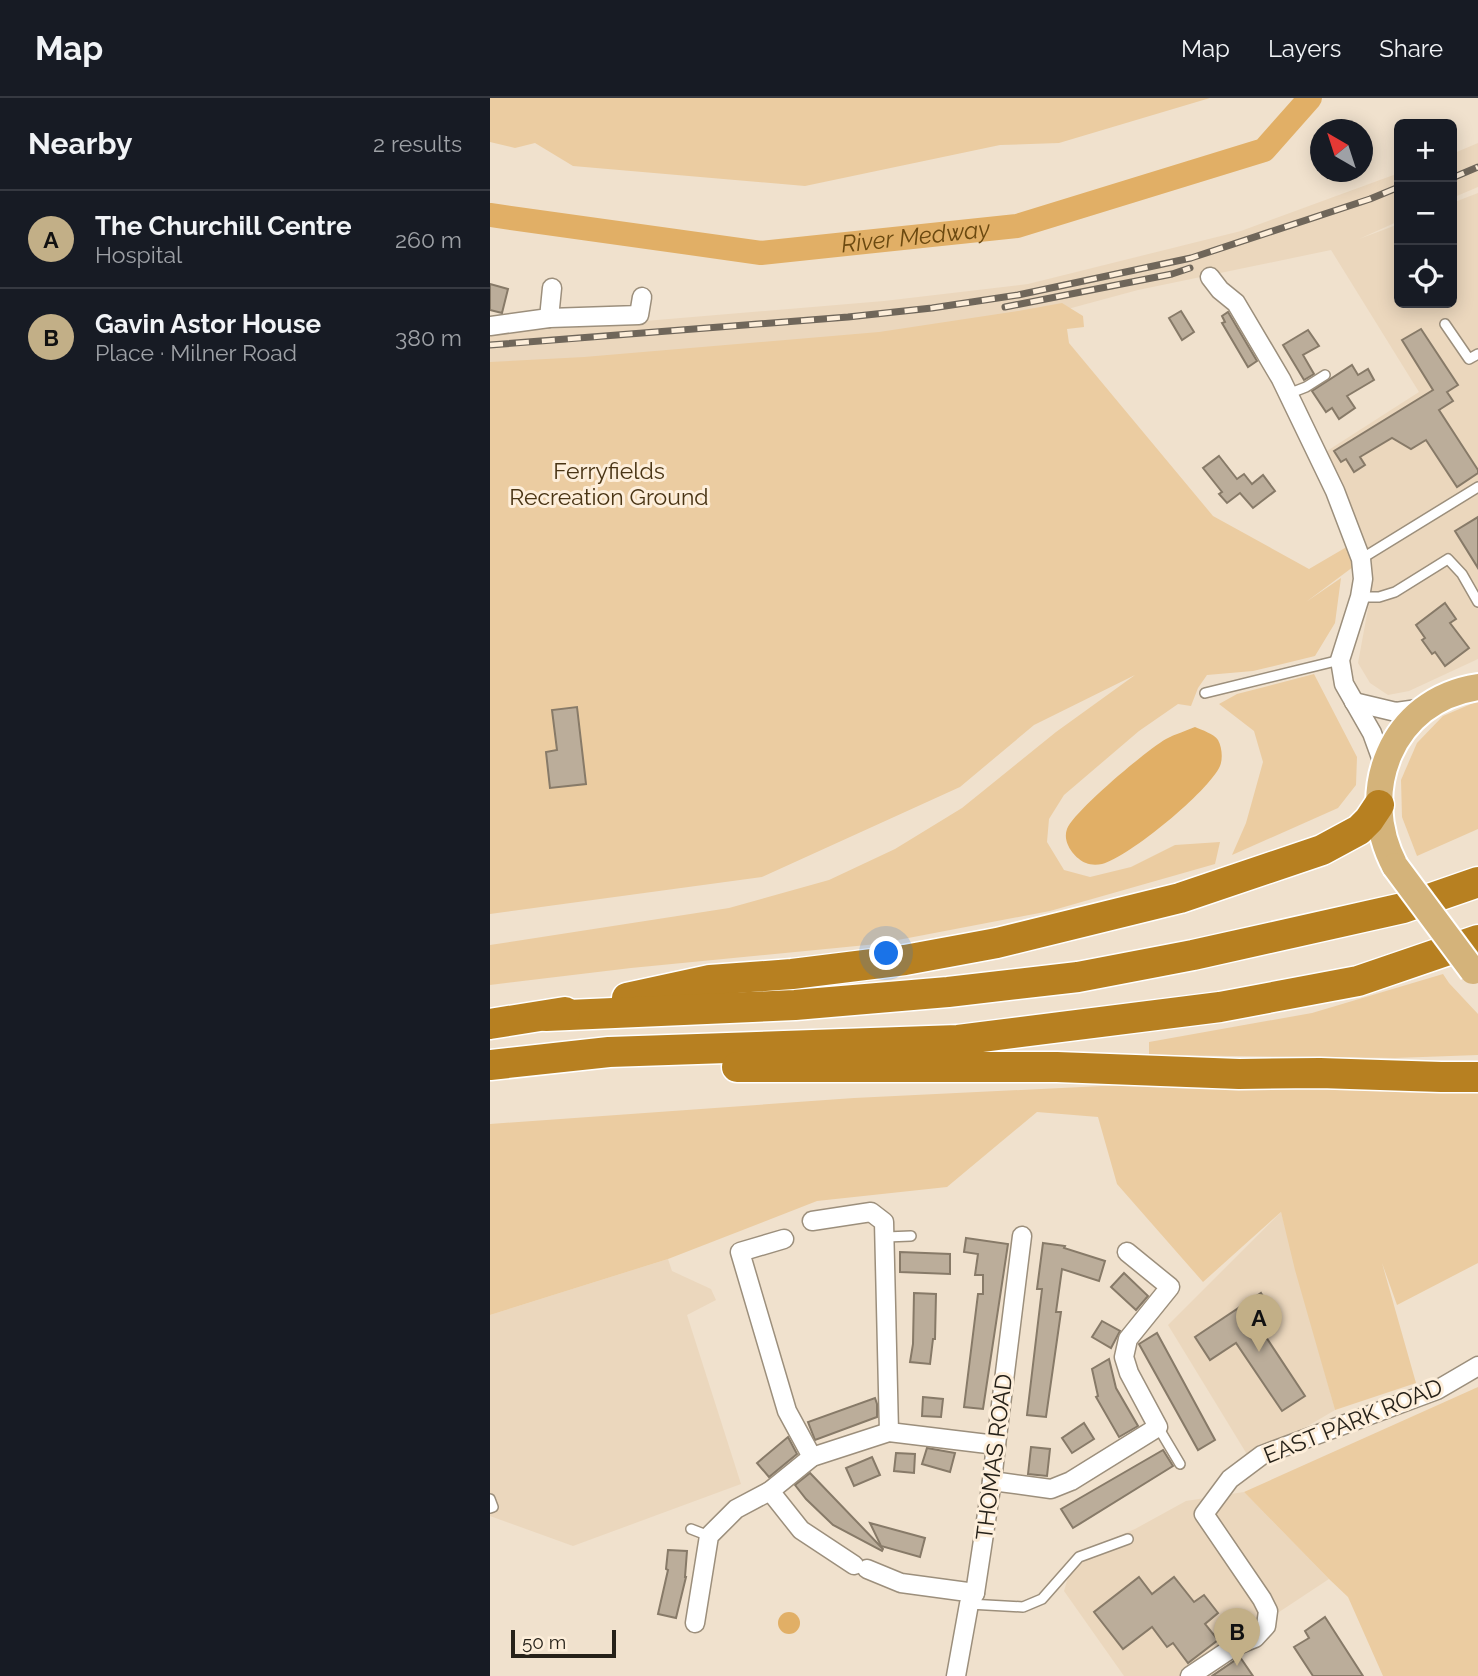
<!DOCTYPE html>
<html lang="en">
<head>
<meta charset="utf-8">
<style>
  body { margin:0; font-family:Raleway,sans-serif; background:#242831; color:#f1f3f6 }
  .controls { position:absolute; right:21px; top:21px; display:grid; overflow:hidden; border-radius:10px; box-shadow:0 4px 18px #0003 }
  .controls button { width:63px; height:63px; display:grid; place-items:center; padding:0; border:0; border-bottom:2px solid #363941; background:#171b24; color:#f1f3f6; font:35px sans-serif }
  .compass { position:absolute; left:820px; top:21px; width:63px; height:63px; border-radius:50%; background:#171b24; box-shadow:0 4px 18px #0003; rotate:321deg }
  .scale { position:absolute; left:21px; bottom:18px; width:105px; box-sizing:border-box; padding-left:7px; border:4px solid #262119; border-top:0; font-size:19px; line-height:24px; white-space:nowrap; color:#262119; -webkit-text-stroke:5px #fdeeda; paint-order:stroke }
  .you { position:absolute; left:397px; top:856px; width:24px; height:24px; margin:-18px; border:5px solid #fff; border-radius:50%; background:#1a73e8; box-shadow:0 0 0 10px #1a73e833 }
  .badge { display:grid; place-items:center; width:46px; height:46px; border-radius:50%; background:#c2af87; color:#111; font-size:23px; font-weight:700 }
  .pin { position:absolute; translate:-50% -58px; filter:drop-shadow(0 2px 4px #0008) }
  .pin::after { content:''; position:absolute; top:37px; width:24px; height:21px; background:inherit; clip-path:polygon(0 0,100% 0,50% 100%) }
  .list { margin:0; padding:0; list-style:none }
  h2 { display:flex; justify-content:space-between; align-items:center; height:91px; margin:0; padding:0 28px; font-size:30px }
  h2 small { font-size:23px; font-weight:400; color:#9ea1a6 }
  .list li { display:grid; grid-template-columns:46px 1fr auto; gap:21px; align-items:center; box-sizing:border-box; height:98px; padding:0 28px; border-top:2px solid #363941 }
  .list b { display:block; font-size:26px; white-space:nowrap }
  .list p { margin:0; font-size:23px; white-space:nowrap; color:#9ea1a6 }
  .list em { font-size:23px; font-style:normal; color:#9ea1a6 }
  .icon { flex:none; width:38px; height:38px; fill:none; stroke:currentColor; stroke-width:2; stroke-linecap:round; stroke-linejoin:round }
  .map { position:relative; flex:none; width:988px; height:1578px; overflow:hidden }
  header { display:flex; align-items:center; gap:42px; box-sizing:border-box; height:98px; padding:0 35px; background:#171b24; border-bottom:2px solid #363941 }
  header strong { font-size:33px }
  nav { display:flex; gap:38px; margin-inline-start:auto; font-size:24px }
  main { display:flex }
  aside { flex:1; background:#171b24 }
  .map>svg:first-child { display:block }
  .built { fill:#ebd7bd }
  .green { fill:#ebcca1 }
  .water { fill:#e1af66 }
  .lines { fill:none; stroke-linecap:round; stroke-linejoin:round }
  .river { stroke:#e1af66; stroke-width:24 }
  .building { fill:#bbad9a; stroke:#877a68; stroke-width:2 }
  .lane-casing { stroke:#9c8f7c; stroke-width:12 }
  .street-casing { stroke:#9c8f7c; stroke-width:21 }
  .primary-casing { stroke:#fff; stroke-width:30 }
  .highway-casing { stroke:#fff; stroke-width:33 }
  .lane { stroke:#fff; stroke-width:9 }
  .street { stroke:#fff; stroke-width:18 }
  .primary { stroke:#d4b37a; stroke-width:26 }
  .highway { stroke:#b78021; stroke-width:30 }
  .rail-casing { stroke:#6f665a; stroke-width:7 }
  .rail { stroke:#fdeeda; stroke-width:4.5; stroke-dasharray:13; stroke-linecap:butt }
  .primary-bridge-casing { stroke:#fff; stroke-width:30; stroke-linecap:butt }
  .primary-bridge { stroke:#d4b37a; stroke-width:26 }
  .labels { text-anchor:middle; stroke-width:6; stroke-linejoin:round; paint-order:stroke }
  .park-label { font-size:23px; fill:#493414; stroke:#fdeeda }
  .street-label { font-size:23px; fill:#262119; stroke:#fdeeda }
  .water-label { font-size:24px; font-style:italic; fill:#6b4910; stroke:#fdeeda }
</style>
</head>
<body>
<header>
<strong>Map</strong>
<nav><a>Map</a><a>Layers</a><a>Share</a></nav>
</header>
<main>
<aside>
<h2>Nearby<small>2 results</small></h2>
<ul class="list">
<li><span class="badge">A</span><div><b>The Churchill Centre</b><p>Hospital</p></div><em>260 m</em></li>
<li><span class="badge">B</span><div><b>Gavin Astor House</b><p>Place · Milner Road</p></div><em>380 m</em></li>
</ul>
</aside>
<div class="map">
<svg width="988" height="1578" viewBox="0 0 988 1578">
  <rect width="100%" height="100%" fill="#f0e1cd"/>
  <g class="built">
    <polygon points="988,45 988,89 962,100 962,56"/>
    <polygon points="909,75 909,123 869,141 909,126 909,205 962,205 962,105 988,95 988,561 919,593 898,597 880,585 868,565 882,489 867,436 867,423 837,353 929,294 841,152 648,192 574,212 374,240 0,271 0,236 394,203 538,186 751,133"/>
    <polygon points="791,1114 845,1312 789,1345 758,1358 678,1227"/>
    <polygon points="178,1161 182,1173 221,1191 226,1202 197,1217 251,1386 83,1448 0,1418 0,1217"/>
    <polygon points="754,1394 839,1481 692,1578 634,1578 574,1493 585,1456 645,1431 696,1403"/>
  </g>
  <g class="green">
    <polygon points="0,0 720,0 569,45 510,47 315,88 83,68 45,45 25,50 0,44"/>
    <polygon points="572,205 593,218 594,229 577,231 579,245 723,418 819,471 860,447 867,466 816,504 851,480 845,525 825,558 763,573 717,577 708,590 701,608 688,606 649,633 574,697 559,721 557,744 574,772 600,779 641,769 685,747 730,744 725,766 560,813 387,846 141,870 0,887 0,847 239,810 339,782 405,751 472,710 566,634 645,577 544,627 470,689 272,779 0,816 0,264 94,259 389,234 528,213"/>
    <polygon points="824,576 867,659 866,687 848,710 742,757 756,725 773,664 764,633 729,606 747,596"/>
    <polygon points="988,603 988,731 927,758 912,719 911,682 927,645 953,618"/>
    <polygon points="953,876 959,885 988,916 988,957 905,960 659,957 659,944 822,915"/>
    <polygon points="632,987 988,995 988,1165 907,1207 892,1165 926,1285 845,1312 805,1172 791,1114 713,1184 627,1086 608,1019 547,1014 457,1089 327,1103 178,1161 0,1217 0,1026 364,1000"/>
    <polygon points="988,1289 988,1578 893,1578 858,1499 839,1481 754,1394"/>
  </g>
  <g class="water">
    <path d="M705,629c7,3 19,7 23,13 4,7 5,19 2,26 -11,25 -91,91 -118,98 -5,1 -12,1 -16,-1 -12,-5 -24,-21 -19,-34 7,-18 81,-80 99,-90 9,-5 20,-8 29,-12z"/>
    <circle cx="299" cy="1525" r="11"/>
  </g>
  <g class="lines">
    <path class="river" id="s1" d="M0,117l271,38 256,-27 247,-76 46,-52"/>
  </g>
  <g class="building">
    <polygon points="0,186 18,191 12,215 0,212"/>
    <polygon points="691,213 704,234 692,242 679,220"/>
    <polygon points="738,214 767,263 758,269 732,225 735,224 732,218"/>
    <polygon points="931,231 968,287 957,294 963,303 949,312 988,372 988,375 967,389 936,342 921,351 902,340 870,359 875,367 864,374 856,361 851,364 844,353 943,292 912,242"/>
    <polygon points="818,232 829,248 813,257 824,276 814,282 793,247"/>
    <polygon points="862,267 868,277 878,271 884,282 857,298 865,310 849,321 842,310 836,314 822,293"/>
    <polygon points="729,358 747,381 754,376 762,386 773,377 785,393 763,410 750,395 737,405 729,396 732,394 713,370"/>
    <polygon points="988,419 988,470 965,433"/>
    <polygon points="955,505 966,521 960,525 979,550 955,568 945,554 942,556 932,542 935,540 926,527"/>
    <polygon points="87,609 96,686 60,690 56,654 67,652 62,612"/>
    <polygon points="476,1140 518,1146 493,1311 474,1309 488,1196 493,1196 493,1177 485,1177 488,1156 474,1154"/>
    <polygon points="553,1145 575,1148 574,1150 615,1163 609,1183 572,1171 566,1214 571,1214 556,1319 537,1317 552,1191 547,1191"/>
    <polygon points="410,1154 460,1156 460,1176 410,1174"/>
    <polygon points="634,1175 658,1198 646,1212 621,1189"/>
    <polygon points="424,1195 446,1196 445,1241 443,1241 440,1266 420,1264 423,1246"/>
    <polygon points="771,1195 786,1219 770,1230 815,1298 792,1313 746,1245 720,1262 705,1239"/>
    <polygon points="612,1223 630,1233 621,1250 602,1239"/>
    <polygon points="667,1235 725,1342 708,1352 649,1246"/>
    <polygon points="619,1261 626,1290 648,1328 629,1339 606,1299 608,1298 602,1271"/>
    <polygon points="433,1299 453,1301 451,1319 432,1318"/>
    <polygon points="385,1300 387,1306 387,1319 325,1342 318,1324"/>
    <polygon points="594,1325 604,1341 582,1355 572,1340"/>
    <polygon points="298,1339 307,1356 279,1379 267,1365"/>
    <polygon points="541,1349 560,1351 557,1378 538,1376"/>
    <polygon points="437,1350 465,1355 460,1374 432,1366"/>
    <polygon points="673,1352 683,1368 583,1430 571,1411"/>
    <polygon points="406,1355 425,1356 424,1375 404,1373"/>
    <polygon points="382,1359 390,1377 364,1388 356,1370"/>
    <polygon points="320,1375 393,1451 392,1453 343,1427 316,1401 305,1387"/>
    <polygon points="380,1425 435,1440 430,1459 391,1448"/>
    <polygon points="178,1452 197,1453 195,1479 196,1479 186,1520 168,1516 178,1472 176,1471"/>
    <polygon points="649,1479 662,1496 684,1479 704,1504 714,1497 728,1515 715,1526 728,1542 698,1565 683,1545 677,1549 662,1529 633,1551 604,1514"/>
    <polygon points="835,1519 873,1578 823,1578 804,1549 819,1540 815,1533"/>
    <polygon points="750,1559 763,1578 722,1578"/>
  </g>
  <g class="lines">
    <defs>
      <g id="lane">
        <polyline points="955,226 979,261 988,256"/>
        <polyline points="798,296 816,289 835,277"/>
        <polyline points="871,461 988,389"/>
        <polyline points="870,499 889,499 905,494 958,461 972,476 988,504"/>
        <polyline points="715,595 850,562"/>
        <polyline points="396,1139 421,1138"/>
        <polyline points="668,1329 690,1366"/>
        <polyline points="0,1401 3,1409 0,1410"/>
        <polyline points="201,1431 219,1438"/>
        <polyline points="479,1506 533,1509 552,1501 589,1459 638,1441"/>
      </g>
      <g id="street">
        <polyline points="720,179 730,192 746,205 791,281 845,393 871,461 873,481 870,499 850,562 854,586 882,635 894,668"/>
        <polyline points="59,220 149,217 152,199"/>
        <polyline points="0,228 59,220 62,190"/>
        <polyline points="864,604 906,614 935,610"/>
        <polyline points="322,1123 381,1114 394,1124 399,1334"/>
        <polyline points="294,1141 250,1154 297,1313 322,1359"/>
        <polyline points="502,1383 561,1391 581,1383 668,1329 639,1275 634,1259 638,1241 680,1189 637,1154"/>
        <polyline points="280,1393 311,1432 364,1467"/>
        <polyline points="377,1471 411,1485 485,1495"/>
        <polyline points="205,1525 219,1438 246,1411 280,1393 322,1359 399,1334 506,1347"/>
        <polyline points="466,1578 479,1506 485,1495 502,1383 506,1347 532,1138"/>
        <polyline points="700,1578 745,1548 765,1540 776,1528 778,1513 772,1501 714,1416 740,1381 772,1357 947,1292 988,1268"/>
      </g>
      <path id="primary" d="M905,768c-39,-74 -4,-166 83,-179"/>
      <g id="highway">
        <polyline points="137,900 220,882 302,876 415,862 507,845 690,800 832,752 869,732 879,722 889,707"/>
        <polyline points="56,918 305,907 458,894 588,879 703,857 913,810 988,784"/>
        <polyline points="0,926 75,914"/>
        <polyline points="0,967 119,954 468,942 730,909 868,883 988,842"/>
        <polyline points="247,969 567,969 749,976 830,975 951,979 988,979"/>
      </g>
    </defs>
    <use href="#lane" class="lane-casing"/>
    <use href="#street" class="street-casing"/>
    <use href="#primary" class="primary-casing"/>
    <use href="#highway" class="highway-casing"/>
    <use href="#lane" class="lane"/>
    <use href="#street" class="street"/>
    <use href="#primary" class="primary"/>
    <use href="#highway" class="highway"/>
    <defs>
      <g id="rail">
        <polyline points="962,80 988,69"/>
        <polyline points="515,209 682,176 700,170"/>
        <polyline points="0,247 358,219 442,210 528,197 701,160 880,101 909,89"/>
      </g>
    </defs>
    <use href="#rail" class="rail-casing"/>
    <use href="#rail" class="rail"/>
    <defs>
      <polyline id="primary-bridge" points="905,768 983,873"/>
    </defs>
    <use href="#primary-bridge" class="primary-bridge-casing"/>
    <use href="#primary-bridge" class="primary-bridge"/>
  </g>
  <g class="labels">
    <g class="park-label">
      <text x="119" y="381">Ferryfields<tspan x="119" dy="26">Recreation Ground</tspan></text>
    </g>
    <g class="street-label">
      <text transform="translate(863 1323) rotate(-22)" y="8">EAST PARK ROAD</text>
      <text transform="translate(504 1359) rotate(-83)" y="8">THOMAS ROAD</text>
    </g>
    <g class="water-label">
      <text dy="8" stroke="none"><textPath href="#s1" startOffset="429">River Medway</textPath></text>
    </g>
  </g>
</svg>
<div class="controls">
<button>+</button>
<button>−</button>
<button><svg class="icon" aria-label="locate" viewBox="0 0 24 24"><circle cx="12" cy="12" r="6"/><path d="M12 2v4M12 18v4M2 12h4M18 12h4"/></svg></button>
</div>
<svg class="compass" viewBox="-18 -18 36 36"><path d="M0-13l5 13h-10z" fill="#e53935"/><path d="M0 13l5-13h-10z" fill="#9ea1a6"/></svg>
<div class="scale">50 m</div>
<div class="you"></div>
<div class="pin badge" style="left:769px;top:1254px">A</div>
<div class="pin badge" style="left:747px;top:1568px">B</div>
</div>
</main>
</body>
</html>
